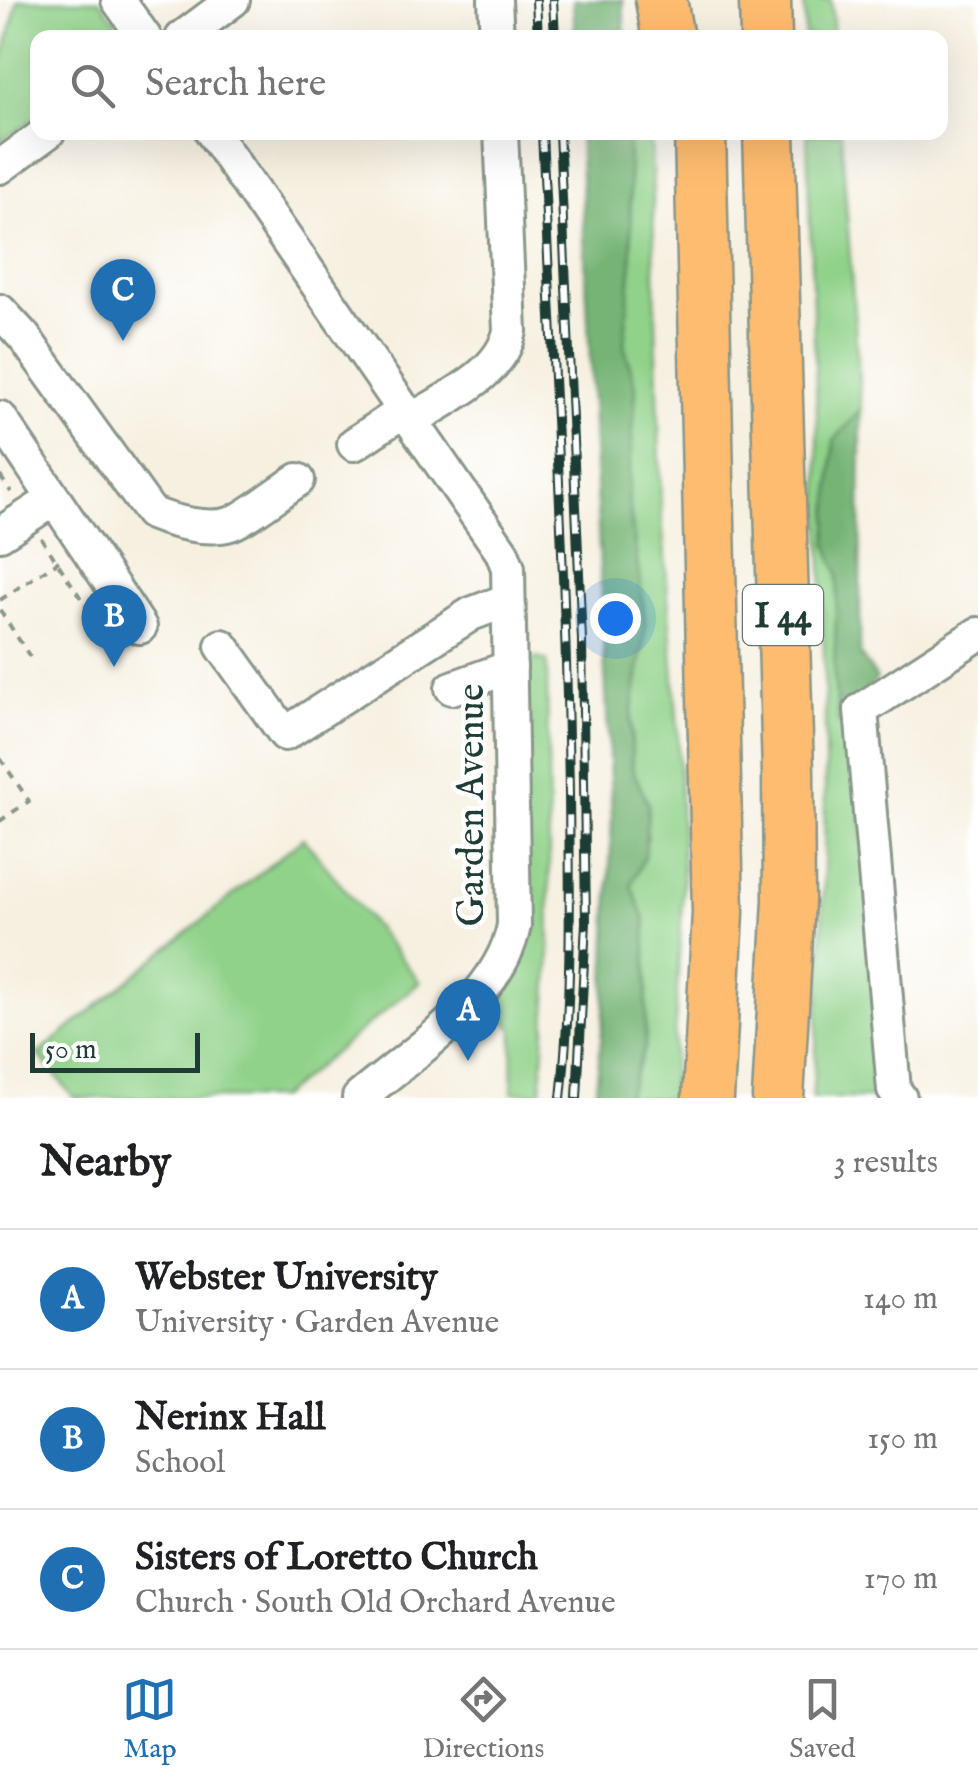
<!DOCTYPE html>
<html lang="en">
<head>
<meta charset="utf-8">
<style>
  body { margin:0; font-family:"IM FELL English",serif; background:#f2f2f2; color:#202124 }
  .scale { position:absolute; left:30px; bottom:25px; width:170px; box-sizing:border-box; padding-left:10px; border:5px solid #1f3d34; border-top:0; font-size:28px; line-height:35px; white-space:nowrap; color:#1f3d34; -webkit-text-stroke:8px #fff; paint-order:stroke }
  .you { position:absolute; left:615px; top:618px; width:35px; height:35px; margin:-25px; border:8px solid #fff; border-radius:50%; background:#1a73e8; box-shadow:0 0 0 15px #1a73e833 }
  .badge { display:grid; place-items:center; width:65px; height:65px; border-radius:50%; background:#1f6fb2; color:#fff; font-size:32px; font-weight:700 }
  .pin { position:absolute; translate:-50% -82px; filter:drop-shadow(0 2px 5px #0008) }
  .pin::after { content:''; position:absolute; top:52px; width:35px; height:30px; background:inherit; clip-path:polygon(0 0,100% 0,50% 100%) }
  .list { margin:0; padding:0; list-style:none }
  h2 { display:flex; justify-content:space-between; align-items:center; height:130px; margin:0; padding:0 40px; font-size:42px }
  h2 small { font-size:32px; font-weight:400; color:#757577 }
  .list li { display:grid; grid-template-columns:65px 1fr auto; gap:30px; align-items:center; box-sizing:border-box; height:140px; padding:0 40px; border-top:2px solid #e0e0e0 }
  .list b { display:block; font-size:38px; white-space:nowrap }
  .list p { margin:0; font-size:32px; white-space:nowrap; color:#757577 }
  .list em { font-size:32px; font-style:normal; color:#757577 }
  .icon { flex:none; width:55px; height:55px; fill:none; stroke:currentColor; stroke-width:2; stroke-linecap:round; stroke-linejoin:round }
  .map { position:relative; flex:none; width:978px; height:1098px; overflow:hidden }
  .search { position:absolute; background:#fff; box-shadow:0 10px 40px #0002; left:30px; right:30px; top:30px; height:110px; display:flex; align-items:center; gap:25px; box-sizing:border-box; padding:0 35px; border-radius:20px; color:#757577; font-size:38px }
  .sheet { height:550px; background:#fff }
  nav { display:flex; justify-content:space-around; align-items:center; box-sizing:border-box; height:140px; border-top:2px solid #e0e0e0; background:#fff; font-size:28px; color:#757577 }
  nav a { display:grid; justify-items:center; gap:5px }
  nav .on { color:#1f6fb2 }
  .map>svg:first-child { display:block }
  .green { fill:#90d289; stroke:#58885e; stroke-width:2.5 }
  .forest { fill:#74b475; stroke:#4a7854; stroke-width:2.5 }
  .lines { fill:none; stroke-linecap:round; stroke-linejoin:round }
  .minor-casing { stroke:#8a968a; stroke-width:38 }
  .highway-casing { stroke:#8a968a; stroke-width:55 }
  .path { stroke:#8a968a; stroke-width:4; stroke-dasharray:8 8; stroke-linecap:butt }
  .minor { stroke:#fff; stroke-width:32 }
  .highway { stroke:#febc70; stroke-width:50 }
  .rail-casing { stroke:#1f3d34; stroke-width:10 }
  .rail { stroke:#fff; stroke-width:6; stroke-dasharray:19; stroke-linecap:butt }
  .labels { text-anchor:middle; stroke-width:9; stroke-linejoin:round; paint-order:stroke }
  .shield { fill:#fff; stroke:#627771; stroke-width:2.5 }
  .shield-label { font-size:35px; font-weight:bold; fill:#1f3d34 }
  .street-label { font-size:38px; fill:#1f3d34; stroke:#fff }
</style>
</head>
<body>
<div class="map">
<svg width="978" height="1098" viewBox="0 0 978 1098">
  <rect width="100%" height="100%" fill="#fff"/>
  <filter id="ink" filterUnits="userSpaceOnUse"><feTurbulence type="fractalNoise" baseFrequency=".01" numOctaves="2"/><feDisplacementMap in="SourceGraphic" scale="20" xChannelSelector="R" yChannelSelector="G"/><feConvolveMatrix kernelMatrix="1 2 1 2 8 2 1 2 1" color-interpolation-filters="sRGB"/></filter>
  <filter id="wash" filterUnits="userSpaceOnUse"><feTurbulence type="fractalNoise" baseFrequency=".0048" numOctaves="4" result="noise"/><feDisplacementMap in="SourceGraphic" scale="40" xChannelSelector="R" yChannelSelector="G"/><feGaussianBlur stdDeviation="2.25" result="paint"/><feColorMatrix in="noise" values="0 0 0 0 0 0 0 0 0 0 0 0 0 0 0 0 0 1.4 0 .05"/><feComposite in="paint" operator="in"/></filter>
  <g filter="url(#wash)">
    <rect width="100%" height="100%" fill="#f6f0e0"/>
    <g class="green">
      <polygon points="18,0 99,0 127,37 38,38 37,117 0,142 0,71"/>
      <polygon points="804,0 831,0 834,37 805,37"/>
      <polygon points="628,133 651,133 661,505 678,731 683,886 671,1098 626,1098 645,1046 647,989 645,919 631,885 645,855 648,804 632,768 631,719 646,626 628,496 636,388 624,345 632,260"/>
      <path d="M807,133h34l20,276 -27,32 -7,102 11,30 -4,102 5,48 15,-2 32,377h-74c28,-321 4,-644 -5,-965z"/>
      <polygon points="536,658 547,661 550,953 541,1094 512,1092 513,1030 491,1003 507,982 524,663"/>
      <polygon points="303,838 420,982 279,1098 74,1098 38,1054"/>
    </g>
    <g class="forest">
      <polygon points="573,0 623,0 625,37 575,37"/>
      <polygon points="579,133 628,133 632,260 624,345 636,388 628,496 646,626 631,719 632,768 648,804 645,855 631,885 645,919 647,989 645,1046 626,1098 595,1098 604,1011 612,818"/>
      <polygon points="861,409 860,654 877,679 857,701 854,721 839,723 834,675 838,573 827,543 834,441"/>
    </g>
  </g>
  <g filter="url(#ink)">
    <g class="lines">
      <defs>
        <g id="minor">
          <polyline points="118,0 145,38"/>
          <polyline points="495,0 497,38"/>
          <polyline points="182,38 233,0"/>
          <path d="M212,132l290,420 6,16 6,357c-13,73 -101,127 -155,173"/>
          <polyline points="0,167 48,132"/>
          <path d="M0,311l24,26 127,176c22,9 56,18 79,11 17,-6 52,-34 68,-44"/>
          <polyline points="0,418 140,627"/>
          <path d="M412,420c34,-22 89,-45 98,-89l-9,-199"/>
          <polyline points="354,444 405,410"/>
          <polyline points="0,534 54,499"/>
          <polyline points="222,646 285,734 471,614 508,600"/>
          <polyline points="452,688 510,667"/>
          <polyline points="900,1098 894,1090 861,710 978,634"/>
        </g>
        <g id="highway">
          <polyline points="661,0 668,38"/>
          <polyline points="765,0 766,38"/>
          <polyline points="700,132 718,913 708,1098"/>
          <polyline points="769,132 788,773 789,900 778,1098"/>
        </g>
      </defs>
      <use href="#minor" class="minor-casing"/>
      <use href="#highway" class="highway-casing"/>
      <g class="path">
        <polyline points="0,476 11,492"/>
        <polyline points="41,538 110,642"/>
        <polyline points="0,600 59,561"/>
        <polyline points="0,610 30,657"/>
        <polyline points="0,758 29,801 0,821"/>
      </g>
      <use href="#minor" class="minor"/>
      <use href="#highway" class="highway"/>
      <defs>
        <g id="rail">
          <polyline points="536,0 538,38"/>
          <polyline points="553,0 555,38"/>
          <path d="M542,132c10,221 24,441 27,662 1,101 3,204 -8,304"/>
          <polyline points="559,132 582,640 586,922 577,1098"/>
        </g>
      </defs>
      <use href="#rail" class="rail-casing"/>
      <use href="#rail" class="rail"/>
    </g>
  </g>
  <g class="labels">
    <rect class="shield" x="743" y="585" width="80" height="60" rx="8"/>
    <g class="shield-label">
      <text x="783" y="627">I 44</text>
    </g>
    <g class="street-label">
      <text transform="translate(470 805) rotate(-90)" y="13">Garden Avenue</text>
    </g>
  </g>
</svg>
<div class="scale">50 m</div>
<div class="you"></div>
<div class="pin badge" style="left:468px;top:1061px">A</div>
<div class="pin badge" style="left:114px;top:667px">B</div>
<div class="pin badge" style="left:123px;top:341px">C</div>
<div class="search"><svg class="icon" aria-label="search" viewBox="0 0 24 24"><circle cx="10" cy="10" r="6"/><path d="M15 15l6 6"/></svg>Search here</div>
</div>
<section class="sheet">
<h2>Nearby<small>3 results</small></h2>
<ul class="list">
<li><span class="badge">A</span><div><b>Webster University</b><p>University · Garden Avenue</p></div><em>140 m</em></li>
<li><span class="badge">B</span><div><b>Nerinx Hall</b><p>School</p></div><em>150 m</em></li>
<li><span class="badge">C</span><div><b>Sisters of Loretto Church</b><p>Church · South Old Orchard Avenue</p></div><em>170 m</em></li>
</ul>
</section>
<nav>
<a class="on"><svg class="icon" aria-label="map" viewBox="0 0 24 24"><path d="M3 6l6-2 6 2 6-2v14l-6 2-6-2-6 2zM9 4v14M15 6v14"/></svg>Map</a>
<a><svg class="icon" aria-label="directions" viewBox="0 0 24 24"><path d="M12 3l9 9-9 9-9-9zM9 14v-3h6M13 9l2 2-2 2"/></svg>Directions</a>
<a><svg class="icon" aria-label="saved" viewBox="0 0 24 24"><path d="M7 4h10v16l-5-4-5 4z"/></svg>Saved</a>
</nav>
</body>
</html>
